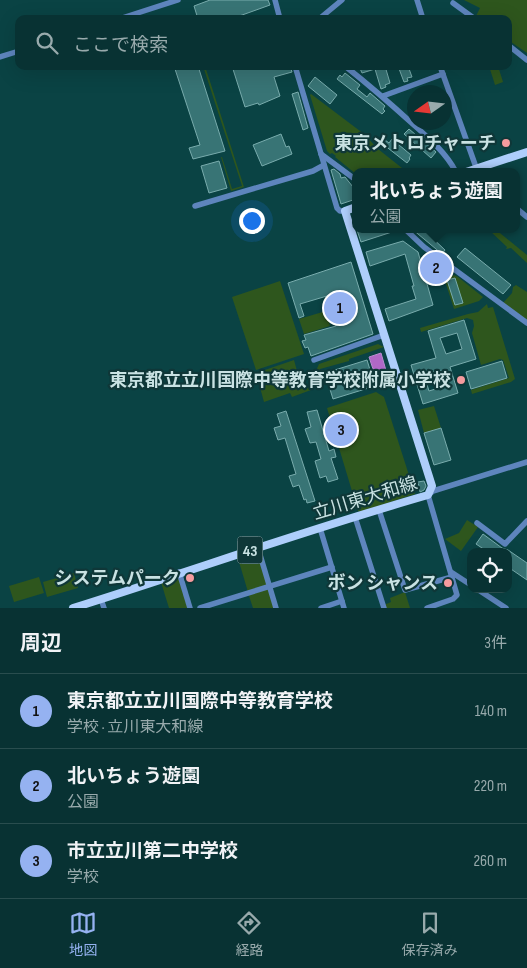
<!DOCTYPE html>
<html lang="ja">
<head>
<meta charset="utf-8">
<style>
  body { margin:0; font-family:"Sofia Sans Condensed","Noto Sans JP",sans-serif; background:#163e3f; color:#f1f3f6 }
  .controls { position:absolute; right:15px; bottom:15px; display:grid; overflow:hidden; border-radius:10px; box-shadow:0 5px 20px #0002 }
  .controls button { width:45px; height:45px; display:grid; place-items:center; padding:0; border:0; border-bottom:1px solid #294d4e; background:#083233; color:#f1f3f6; font:25px sans-serif }
  .compass { position:absolute; left:407px; top:85px; width:45px; height:45px; border-radius:50%; background:#083233; box-shadow:0 5px 20px #0002; rotate:256deg }
  .you { position:absolute; left:251px; top:220px; width:18px; height:18px; margin:-12px; border:4px solid #fff; border-radius:50%; background:#1a73e8; box-shadow:0 0 0 8px #1a73e833 }
  .badge { display:grid; place-items:center; width:32px; height:32px; border-radius:50%; background:#95b2f1; color:#111; font-size:16px; font-weight:700 }
  .pin { position:absolute; translate:-50% -50%; border:2px solid #fff; box-shadow:0 1px 5px #0006 }
  .popup { position:absolute; left:352px; top:168px; width:168px; height:65px; box-sizing:border-box; display:grid; place-content:center; border-radius:10px; background:#083233; filter:drop-shadow(0 1px 4px #0005); font-size:16px; white-space:nowrap; color:#98aaac }
  .popup b { font-size:19px; color:#f1f3f6 }
  .popup::after { content:''; position:absolute; left:50%; top:100%; margin-left:-10px; border:10px solid transparent; border-top-color:#083233 }
  .list { margin:0; padding:0; list-style:none }
  h2 { display:flex; justify-content:space-between; align-items:center; height:65px; margin:0; padding:0 20px; font-size:21px }
  h2 small { font-size:16px; font-weight:400; color:#98aaac }
  .list li { display:grid; grid-template-columns:32px 1fr auto; gap:15px; align-items:center; box-sizing:border-box; height:75px; padding:0 20px; border-top:1px solid #294d4e }
  .list b { display:block; font-size:19px; white-space:nowrap }
  .list p { margin:0; font-size:16px; white-space:nowrap; color:#98aaac }
  .list em { font-size:16px; font-style:normal; color:#98aaac }
  .icon { flex:none; width:28px; height:28px; fill:none; stroke:currentColor; stroke-width:2; stroke-linecap:round; stroke-linejoin:round }
  .map { position:relative; flex:none; width:527px; height:608px; overflow:hidden }
  .search { position:absolute; background:#083233; box-shadow:0 5px 20px #0002; left:15px; right:15px; top:15px; height:55px; display:flex; align-items:center; gap:12px; box-sizing:border-box; padding:0 18px; border-radius:10px; color:#98aaac; font-size:19px }
  .sheet { height:290px; background:#083233 }
  nav { display:flex; justify-content:space-around; align-items:center; box-sizing:border-box; height:70px; border-top:1px solid #294d4e; background:#083233; font-size:14px; color:#98aaac }
  nav a { display:grid; justify-items:center; gap:2px }
  nav .on { color:#95b2f1 }
  .map>svg:first-child { display:block }
  .green { fill:#2e561d }
  .water { fill:#af68c6; stroke:#b78dcf }
  .building { fill:#387475; stroke:#79acad; fill-rule:evenodd }
  .lines { fill:none; stroke-linecap:round; stroke-linejoin:round }
  .minor { stroke:#5e85bd; stroke-width:5.5 }
  .major { stroke:#aecefb; stroke-width:8 }
  .poi-dot { fill:#f59b9e; stroke:#0f3738; stroke-width:2 }
  .labels { text-anchor:middle; stroke-width:4.5; stroke-linejoin:round; paint-order:stroke }
  .shield { fill:#0f3738; stroke:#91afb0; stroke-width:1 }
  .shield-label { font-size:16px; font-weight:bold; fill:#c9e2e3 }
  .poi-label { font-size:18px; font-weight:bold; fill:#c9e2e3; stroke:#0f3738; text-anchor:end }
  .street-label { font-size:18px; fill:#c9e2e3; stroke:#0f3738 }
</style>
</head>
<body>
<div class="map">
<svg width="527" height="608" viewBox="0 0 527 608">
  <rect width="100%" height="100%" fill="#0a4344"/>
  <g class="green">
    <polygon points="464,0 527,0 527,53 508,40 508,19 480,19 476,16 480,8"/>
    <polygon points="203,66 205,66 244,187 231,191 221,157 222,157 232,189 242,186"/>
    <polygon points="489,66 498,66 503,82 495,85"/>
    <polygon points="311,94 364,134 378,149 407,172 356,172 356,174 335,157 336,156 332,153 330,154 327,151 310,95"/>
    <polygon points="488,229 495,229 527,255 527,263 511,248 506,249 507,247"/>
    <polygon points="428,255 446,270 433,280 431,280 427,266"/>
    <polygon points="454,275 458,277 483,297 479,301 454,309 445,281"/>
    <polygon points="280,281 304,354 256,370 232,297"/>
    <polygon points="516,285 527,292 527,320 503,303 512,293 513,287"/>
    <polygon points="487,304 488,308 493,307 515,379 511,382 472,394 471,390 509,378 503,360 500,359 481,365 472,333 474,326 473,320 467,318 421,332 420,328 468,314 478,312"/>
    <polygon points="326,311 330,326 304,334 299,319"/>
    <polygon points="378,344 384,347 349,359 349,361 320,369 311,390 292,397 290,393 264,402 256,373 294,360 302,389 309,387 319,364"/>
    <polygon points="376,392 384,397 415,494 360,512 358,511 327,408"/>
    <polygon points="434,406 441,428 424,433 418,410"/>
    <polygon points="467,520 478,527 461,551 445,539 459,533"/>
    <polygon points="257,549 268,585 248,592 237,555"/>
    <polygon points="74,573 78,588 47,597 43,582"/>
    <polygon points="179,573 190,608 169,608 160,579"/>
    <polygon points="39,577 44,593 14,602 9,586"/>
    <polygon points="269,587 275,608 253,608 248,593"/>
    <polygon points="405,592 410,608 385,608 384,605 391,602 390,598"/>
  </g>
  <polygon class="water" points="381,353 387,374 376,378 369,357"/>
  <g class="building">
    <polygon points="210,0 268,0 270,5 231,19 198,19 194,6"/>
    <polygon points="174,66 198,66 225,151 193,159 189,148 200,145"/>
    <polygon points="232,66 290,66 292,72 274,77 280,96 259,105 258,103 245,107"/>
    <polygon points="359,66 385,66 390,83 385,85 386,87 381,89 375,69 362,73"/>
    <polygon points="398,66 408,66 412,77 407,78 408,81 404,82"/>
    <polygon points="345,73 360,85 357,89 367,97 370,93 385,106 383,109 385,111 382,114 337,79 340,75 342,77"/>
    <polygon points="315,77 337,95 330,104 308,86"/>
    <polygon points="298,92 308,128 303,130 292,94"/>
    <polygon points="409,129 436,152 431,158 404,134"/>
    <polygon points="281,134 286,147 289,146 292,154 262,166 253,145"/>
    <polygon points="381,137 389,143 392,139 411,155 409,158 410,159 407,163 379,141"/>
    <polygon points="219,161 227,188 209,193 201,166"/>
    <polygon points="334,169 340,174 341,178 345,177 353,187 356,186 356,199 341,204 331,170"/>
    <polygon points="359,229 398,229 398,230 361,242 357,230"/>
    <polygon points="412,229 428,229 426,232 445,250 442,254"/>
    <polygon points="403,241 418,252 433,305 389,321 385,309 416,299 412,286 414,286 405,254 370,266 366,252"/>
    <polygon points="465,248 511,285 503,294 457,257"/>
    <polygon points="351,262 373,334 311,356 308,347 305,348 302,341 306,340 304,335 336,326 327,296 300,304 304,316 299,318 288,283"/>
    <polygon points="455,278 463,303 455,305 447,280"/>
    <path d="M464,320l12,39 -26,8 8,26 -35,11 -12,-39 25,-7 -8,-27zM457,333l5,16 -16,5 -6,-16zM440,370l5,16 -16,5 -5,-16z"/>
    <polygon points="367,360 375,386 333,399 325,373"/>
    <polygon points="502,361 507,378 471,389 466,372"/>
    <polygon points="317,410 329,451 334,449 336,457 331,458 338,479 328,482 326,476 320,478 315,461 321,459 316,442 310,443 305,429 311,427 307,412"/>
    <polygon points="286,411 315,501 307,503 306,499 304,500 299,485 293,487 289,476 296,474 285,438 278,440 274,428 281,426 277,414"/>
    <polygon points="441,428 451,460 434,465 424,433"/>
    <polygon points="424,481 426,486 424,490 420,492 418,482"/>
    <polygon points="483,534 502,548 508,550 527,563 527,580 508,567 508,552 488,552 476,544"/>
  </g>
  <g class="lines">
    <g class="minor">
      <polyline points="275,0 280,19"/>
      <polyline points="417,0 423,19"/>
      <polyline points="453,3 475,19"/>
      <polyline points="119,19 178,0"/>
      <polyline points="319,19 342,0"/>
      <polyline points="508,45 527,60"/>
      <polyline points="0,57 19,51"/>
      <polyline points="295,66 337,208 340,211 345,211"/>
      <path d="M345,66c24,19 47,39 70,60 15,13 31,27 41,46"/>
      <polyline points="440,66 477,170"/>
      <polyline points="383,96 443,74"/>
      <polyline points="321,154 356,180"/>
      <polyline points="195,206 313,171 324,165"/>
      <polyline points="516,208 527,217"/>
      <polyline points="405,229 424,247 527,323"/>
      <polyline points="314,360 384,335"/>
      <polyline points="379,510 405,590 452,577"/>
      <polyline points="355,517 384,608"/>
      <polyline points="477,523 505,544 527,521"/>
      <polyline points="320,528 344,608"/>
      <polyline points="258,548 276,608"/>
      <polyline points="179,572 190,608"/>
      <polyline points="451,572 471,585"/>
      <polyline points="477,589 506,608"/>
      <polyline points="101,599 104,608"/>
      <polyline points="200,608 332,567"/>
      <polyline points="321,608 342,601"/>
      <polyline points="427,608 453,599 457,595 428,495 433,491 527,462"/>
    </g>
    <g class="major">
      <polyline points="466,172 527,152"/>
      <path d="M73,608c118,-37 236,-79 355,-113l4,-9 -87,-275 11,-4"/>
    </g>
  </g>
  <g class="poi-dot">
    <circle cx="506" cy="143" r="5"/>
    <circle cx="461" cy="380" r="5"/>
    <circle cx="190" cy="578" r="5"/>
    <circle cx="448" cy="583" r="5"/>
  </g>
  <g class="labels">
    <rect class="shield" x="237.5" y="536.5" width="25" height="27" rx="4"/>
    <g class="shield-label">
      <text x="250" y="556">43</text>
    </g>
    <g class="poi-label">
      <text x="496" y="149">東京メトロチャーチ</text>
      <text x="451" y="386">東京都立立川国際中等教育学校附属小学校</text>
      <text x="180" y="584">システムパーク</text>
      <text x="438" y="589">ボン シャンス</text>
    </g>
    <g class="street-label">
      <text transform="translate(365 498) rotate(-17)" y="6">立川東大和線</text>
    </g>
  </g>
</svg>
<div class="controls">
<button><svg class="icon" aria-label="locate" viewBox="0 0 24 24"><circle cx="12" cy="12" r="6"/><path d="M12 2v4M12 18v4M2 12h4M18 12h4"/></svg></button>
</div>
<svg class="compass" viewBox="-18 -18 36 36"><path d="M0-13l5 13h-10z" fill="#e53935"/><path d="M0 13l5-13h-10z" fill="#98aaac"/></svg>
<div class="you"></div>
<div class="pin badge" style="left:340px;top:308px">1</div>
<div class="pin badge" style="left:436px;top:268px">2</div>
<div class="popup"><b>北いちょう遊園</b>公園</div>
<div class="pin badge" style="left:341px;top:430px">3</div>
<div class="search"><svg class="icon" aria-label="search" viewBox="0 0 24 24"><circle cx="10" cy="10" r="6"/><path d="M15 15l6 6"/></svg>ここで検索</div>
</div>
<section class="sheet">
<h2>周辺<small>3件</small></h2>
<ul class="list">
<li><span class="badge">1</span><div><b>東京都立立川国際中等教育学校</b><p>学校 · 立川東大和線</p></div><em>140 m</em></li>
<li><span class="badge">2</span><div><b>北いちょう遊園</b><p>公園</p></div><em>220 m</em></li>
<li><span class="badge">3</span><div><b>市立立川第二中学校</b><p>学校</p></div><em>260 m</em></li>
</ul>
</section>
<nav>
<a class="on"><svg class="icon" aria-label="map" viewBox="0 0 24 24"><path d="M3 6l6-2 6 2 6-2v14l-6 2-6-2-6 2zM9 4v14M15 6v14"/></svg>地図</a>
<a><svg class="icon" aria-label="directions" viewBox="0 0 24 24"><path d="M12 3l9 9-9 9-9-9zM9 14v-3h6M13 9l2 2-2 2"/></svg>経路</a>
<a><svg class="icon" aria-label="saved" viewBox="0 0 24 24"><path d="M7 4h10v16l-5-4-5 4z"/></svg>保存済み</a>
</nav>
</body>
</html>
